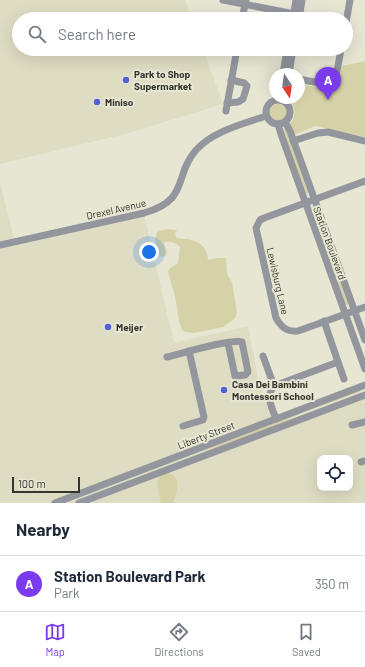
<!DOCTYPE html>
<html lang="en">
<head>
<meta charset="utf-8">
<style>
  body { margin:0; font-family:Barlow,sans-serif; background:#f6f6f7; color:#1f2937 }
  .controls { position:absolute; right:12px; bottom:12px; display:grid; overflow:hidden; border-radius:8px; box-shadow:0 4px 16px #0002 }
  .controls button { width:36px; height:36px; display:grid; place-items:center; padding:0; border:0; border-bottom:1px solid #e0e1e3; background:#fff; color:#1f2937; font:20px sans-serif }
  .compass { position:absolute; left:269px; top:68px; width:36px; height:36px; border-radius:50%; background:#fff; box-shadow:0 4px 16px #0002; rotate:167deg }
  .scale { position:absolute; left:12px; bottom:10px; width:68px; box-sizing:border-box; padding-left:4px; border:2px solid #35342d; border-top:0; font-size:11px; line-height:14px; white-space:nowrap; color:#35342d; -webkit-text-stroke:3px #e7e6d3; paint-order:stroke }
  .you { position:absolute; left:149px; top:252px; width:14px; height:14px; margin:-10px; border:3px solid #fff; border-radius:50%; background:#1a73e8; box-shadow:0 0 0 6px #1a73e833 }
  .badge { display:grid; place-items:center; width:26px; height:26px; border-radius:50%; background:#7c3aed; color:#fff; font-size:13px; font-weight:700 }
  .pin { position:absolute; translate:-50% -33px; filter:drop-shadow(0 1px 2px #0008) }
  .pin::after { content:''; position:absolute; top:21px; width:14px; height:12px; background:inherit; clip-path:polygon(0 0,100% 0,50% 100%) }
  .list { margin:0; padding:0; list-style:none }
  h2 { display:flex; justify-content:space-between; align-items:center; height:52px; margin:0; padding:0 16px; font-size:17px }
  h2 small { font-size:13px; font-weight:400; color:#747a83 }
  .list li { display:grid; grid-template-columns:26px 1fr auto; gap:12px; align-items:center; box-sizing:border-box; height:56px; padding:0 16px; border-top:1px solid #e0e1e3 }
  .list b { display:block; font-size:15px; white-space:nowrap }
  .list p { margin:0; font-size:13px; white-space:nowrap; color:#747a83 }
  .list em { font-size:13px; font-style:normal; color:#747a83 }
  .icon { flex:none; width:22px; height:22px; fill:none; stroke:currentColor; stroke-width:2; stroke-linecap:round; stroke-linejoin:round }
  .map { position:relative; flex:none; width:365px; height:503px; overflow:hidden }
  .search { position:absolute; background:#fff; box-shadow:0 4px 16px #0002; left:12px; right:12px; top:12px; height:44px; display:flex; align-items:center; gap:10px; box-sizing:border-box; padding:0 14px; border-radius:22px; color:#747a83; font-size:15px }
  .sheet { height:108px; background:#fff }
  nav { display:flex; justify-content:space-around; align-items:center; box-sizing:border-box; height:56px; border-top:1px solid #e0e1e3; background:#fff; font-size:11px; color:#747a83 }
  nav a { display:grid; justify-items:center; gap:2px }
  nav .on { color:#7c3aed }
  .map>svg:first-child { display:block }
  .built { fill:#dedcc2; fill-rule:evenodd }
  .green { fill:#d6d2a8 }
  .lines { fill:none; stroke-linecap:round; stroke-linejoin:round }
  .minor { stroke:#94969e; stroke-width:7 }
  .poi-dot { fill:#5361d7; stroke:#e7e6d3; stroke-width:1.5 }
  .labels { text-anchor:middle; stroke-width:4; stroke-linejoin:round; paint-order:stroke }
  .poi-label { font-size:10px; font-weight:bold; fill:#35342d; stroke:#e7e6d3; text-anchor:start }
  .street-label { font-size:10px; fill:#35342d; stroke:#e7e6d3 }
</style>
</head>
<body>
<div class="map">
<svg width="365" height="503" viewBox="0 0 365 503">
  <rect width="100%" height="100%" fill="#e7e6d3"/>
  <g class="built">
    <polygon points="0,0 185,0 192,19 19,19 19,49 203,49 223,104 129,133 0,164"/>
    <path d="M0,183l15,60 129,-28 30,128 74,-17 10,52 16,47 91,-34v112h-365zM320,458h30v30h-30z"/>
  </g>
  <g class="green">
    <path d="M365,61v76l-50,-11 -21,9 -4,-11c7,-11 5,-15 -1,-26h10v-14c25,4 32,9 43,-18z"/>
    <circle cx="278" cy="113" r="9"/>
    <polygon points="284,130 287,130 309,192 307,194 306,193 283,131"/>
    <polygon points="313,209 314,209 349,304 348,305 345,304 312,210"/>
    <path d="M167,229l10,1 -2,4 2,4c5,1 10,0 14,2 11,3 16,9 17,19l1,1 8,-2h9l1,16 5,8 5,31 -2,5 -3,3 -9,6 -29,6 -8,-1 -4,-2 -3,-9 -4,-25 -7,-24 1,-3 9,-6 2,-16c-4,-4 -9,-6 -15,-5l-1,2c2,5 7,12 -3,13 -6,-6 -7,-16 -4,-25z"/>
    <polygon points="360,390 360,392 302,413 268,429 205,451 223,442"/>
    <path d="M164,473c20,0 13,19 9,30h-12c-2,-11 -8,-23 3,-30z"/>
  </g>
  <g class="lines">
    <g class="minor">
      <polyline points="223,0 320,19"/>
      <polyline points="293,18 296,0"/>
      <polyline points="242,19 246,0"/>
      <polyline points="299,19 302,0"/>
      <polyline points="346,23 350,0"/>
      <polyline points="283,74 287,49"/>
      <polyline points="289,74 293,49"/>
      <path d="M299,79c37,8 36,6 42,-30"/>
      <circle cx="278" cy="112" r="12"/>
      <polyline points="227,103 238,102 243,99 247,86 244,83 231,80"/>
      <polyline points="226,111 237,49"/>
      <polyline points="285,122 290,131 365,340"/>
      <polyline points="278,124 281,134 365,369"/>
      <polyline points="293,141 318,133 328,132 365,141"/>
      <path d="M365,181l-101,37 -4,2 -4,8 20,90c6,10 11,14 22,13l67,-24"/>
      <path d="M0,245l144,-32c46,-13 29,-36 52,-63 17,-19 47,-26 70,-34"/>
      <polyline points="263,356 274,386"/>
      <path d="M167,357c13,-3 66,-19 75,-15l6,30 -3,3 -10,1 -7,-33"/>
      <polyline points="338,362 344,379"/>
      <path d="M276,419c-4,-12 -11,-22 -2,-33l64,-24 -14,-41"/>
      <polyline points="352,425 365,422"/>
      <polyline points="183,426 203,420 204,417 189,351"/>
      <polyline points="361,462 365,461"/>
      <polyline points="55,503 365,385"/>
      <polyline points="79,503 365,395"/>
    </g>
  </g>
  <g class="poi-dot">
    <circle cx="126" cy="80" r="4"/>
    <circle cx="97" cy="102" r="4"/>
    <circle cx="108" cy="327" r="4"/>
    <circle cx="224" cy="390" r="4"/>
  </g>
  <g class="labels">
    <g class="poi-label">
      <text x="134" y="78">Park to Shop<tspan x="134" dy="12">Supermarket</tspan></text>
      <text x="105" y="106">Miniso</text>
      <text x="116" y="331">Meijer</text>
      <text x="232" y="388">Casa Dei Bambini<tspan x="232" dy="12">Montessori School</tspan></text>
    </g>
    <g class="street-label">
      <text transform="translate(116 209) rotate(-13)" y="4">Drexel Avenue</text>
      <text transform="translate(330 243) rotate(70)" y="4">Station Boulevard</text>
      <text transform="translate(278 281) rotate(77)" y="4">Lewisburg Lane</text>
      <text transform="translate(206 435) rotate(-21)" y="4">Liberty Street</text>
    </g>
  </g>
</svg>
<div class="controls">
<button><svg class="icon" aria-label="locate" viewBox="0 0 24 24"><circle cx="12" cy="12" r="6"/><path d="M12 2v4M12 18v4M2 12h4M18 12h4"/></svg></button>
</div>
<svg class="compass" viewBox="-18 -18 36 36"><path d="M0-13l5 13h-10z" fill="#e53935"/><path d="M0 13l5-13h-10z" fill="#747a83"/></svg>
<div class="scale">100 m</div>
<div class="you"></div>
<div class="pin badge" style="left:328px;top:100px">A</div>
<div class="search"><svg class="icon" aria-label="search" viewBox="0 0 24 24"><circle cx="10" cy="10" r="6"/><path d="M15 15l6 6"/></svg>Search here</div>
</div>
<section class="sheet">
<h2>Nearby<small></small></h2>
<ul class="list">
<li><span class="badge">A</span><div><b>Station Boulevard Park</b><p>Park</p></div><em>350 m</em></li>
</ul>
</section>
<nav>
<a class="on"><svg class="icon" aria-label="map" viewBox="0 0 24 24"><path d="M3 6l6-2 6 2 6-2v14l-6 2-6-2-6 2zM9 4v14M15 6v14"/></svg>Map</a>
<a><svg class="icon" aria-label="directions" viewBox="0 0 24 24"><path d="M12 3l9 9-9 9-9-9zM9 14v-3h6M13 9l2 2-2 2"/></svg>Directions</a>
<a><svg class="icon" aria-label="saved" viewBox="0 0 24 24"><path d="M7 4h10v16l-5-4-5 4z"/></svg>Saved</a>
</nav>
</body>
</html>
